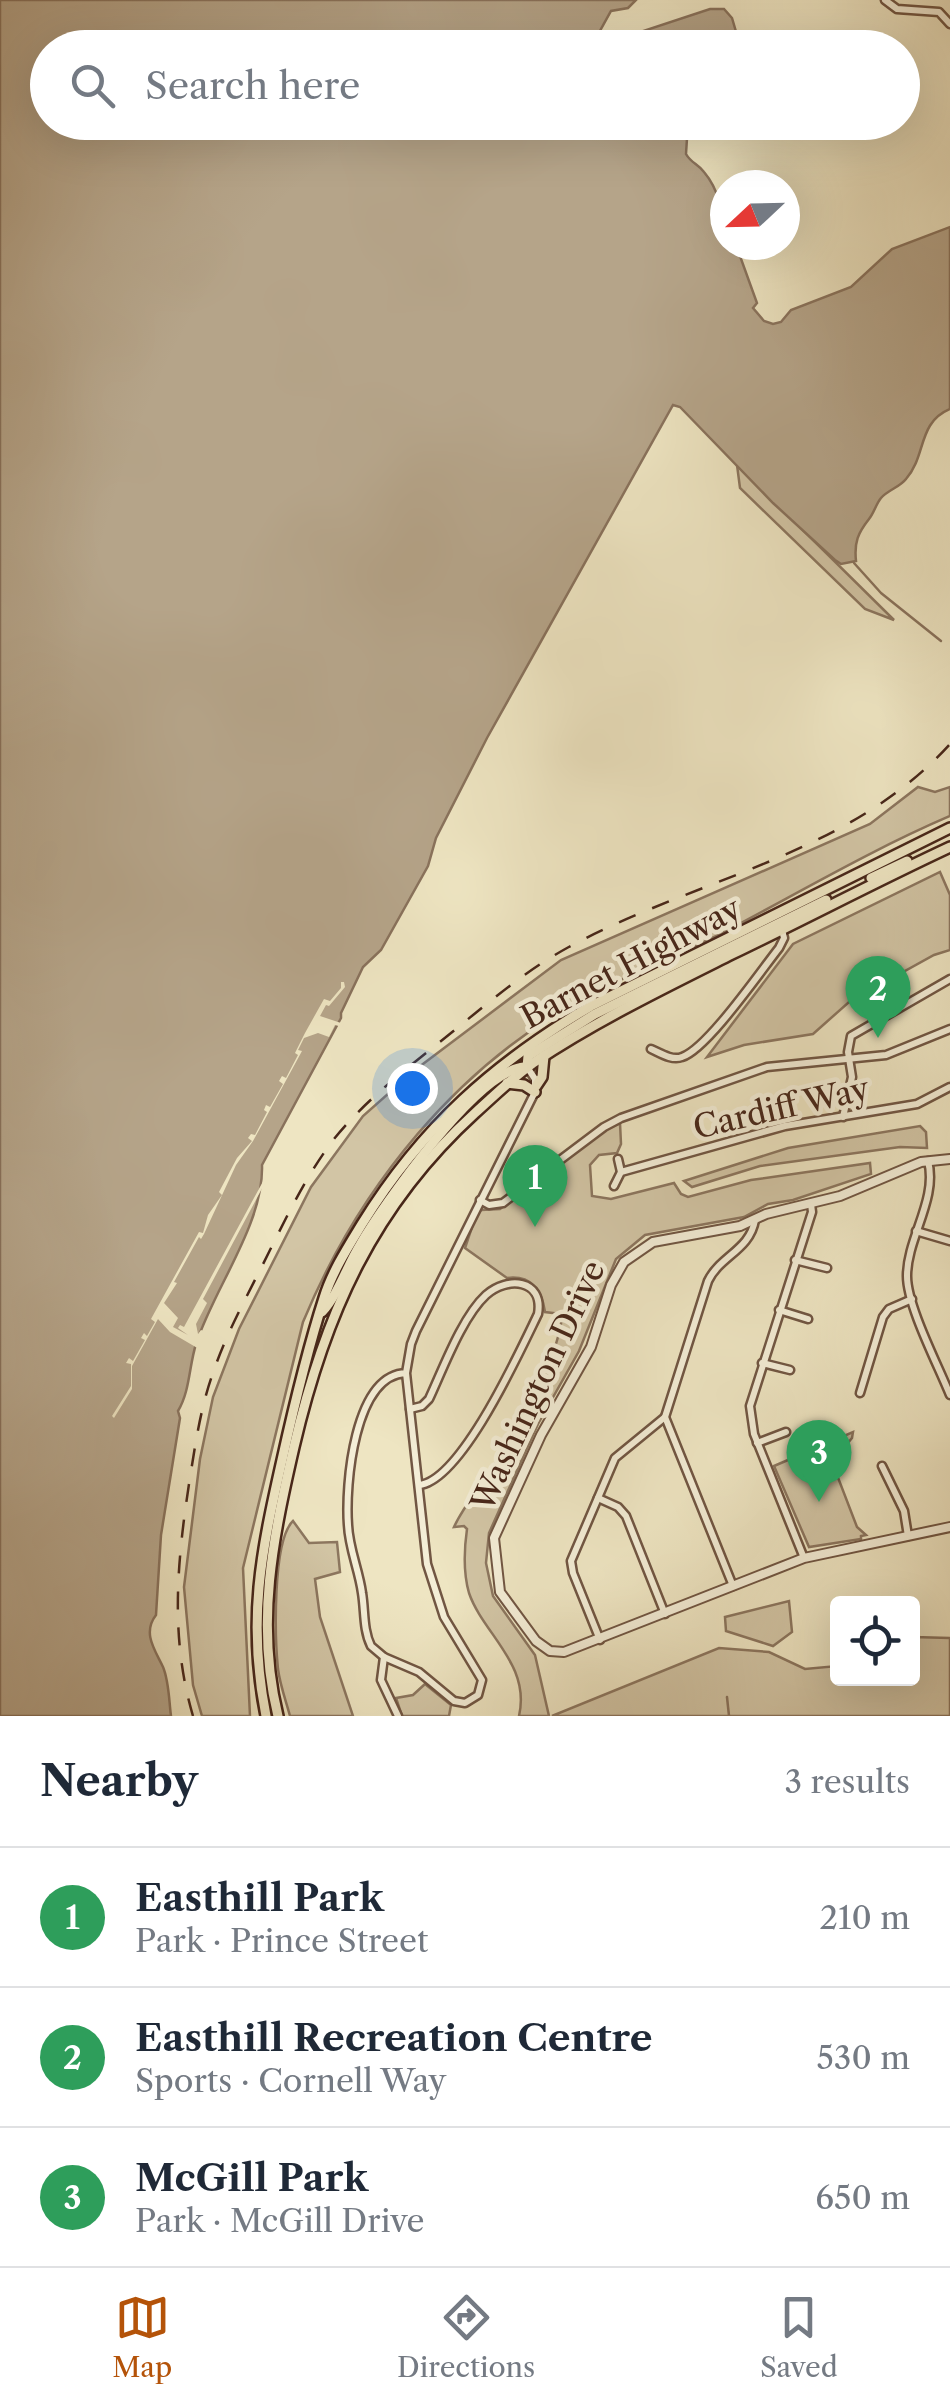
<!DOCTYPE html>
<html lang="en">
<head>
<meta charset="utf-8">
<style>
  body { margin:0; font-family:"Libre Caslon Text",serif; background:#f6f6f7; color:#1f2937 }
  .controls { position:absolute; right:30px; bottom:30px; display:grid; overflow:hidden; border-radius:10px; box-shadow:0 10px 40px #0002 }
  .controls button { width:90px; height:90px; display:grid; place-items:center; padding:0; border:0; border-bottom:2px solid #e0e1e3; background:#fff; color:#1f2937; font:50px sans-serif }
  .compass { position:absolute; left:710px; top:170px; width:90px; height:90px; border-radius:50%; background:#fff; box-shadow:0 10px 40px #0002; rotate:248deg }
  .you { position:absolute; left:412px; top:1088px; width:35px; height:35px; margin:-25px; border:8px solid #fff; border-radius:50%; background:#1a73e8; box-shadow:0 0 0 15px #1a73e833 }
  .badge { display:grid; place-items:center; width:65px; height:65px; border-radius:50%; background:#b45309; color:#fff; font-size:32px; font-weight:700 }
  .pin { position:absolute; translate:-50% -82px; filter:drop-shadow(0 2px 5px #0008) }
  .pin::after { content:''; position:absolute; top:52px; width:35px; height:30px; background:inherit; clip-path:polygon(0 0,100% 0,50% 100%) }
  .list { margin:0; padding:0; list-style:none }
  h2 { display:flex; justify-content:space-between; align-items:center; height:130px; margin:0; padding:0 40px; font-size:42px }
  h2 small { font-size:32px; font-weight:400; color:#747a83 }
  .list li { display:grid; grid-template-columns:65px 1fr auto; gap:30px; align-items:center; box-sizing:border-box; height:140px; padding:0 40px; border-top:2px solid #e0e1e3 }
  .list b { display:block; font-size:38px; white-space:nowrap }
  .list p { margin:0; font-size:32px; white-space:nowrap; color:#747a83 }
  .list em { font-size:32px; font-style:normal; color:#747a83 }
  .icon { flex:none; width:55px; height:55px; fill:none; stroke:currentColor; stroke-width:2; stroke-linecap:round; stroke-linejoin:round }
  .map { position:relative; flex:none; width:950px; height:1716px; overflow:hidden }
  .search { position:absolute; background:#fff; box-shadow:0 10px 40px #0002; left:30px; right:30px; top:30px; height:110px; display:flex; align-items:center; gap:25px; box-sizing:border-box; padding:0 35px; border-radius:55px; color:#747a83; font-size:38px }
  .sheet { height:550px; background:#fff }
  nav { display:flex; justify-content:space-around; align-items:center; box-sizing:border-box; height:140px; border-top:2px solid #e0e1e3; background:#fff; font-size:28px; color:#747a83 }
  nav a { display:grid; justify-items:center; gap:5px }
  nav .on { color:#b45309 }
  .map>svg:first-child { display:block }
  .green { fill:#d2c5a5; stroke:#8c765f; stroke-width:2.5 }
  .water { fill:#b5a489; stroke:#89725c; stroke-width:2.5 }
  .pier { fill:#eee5c2 }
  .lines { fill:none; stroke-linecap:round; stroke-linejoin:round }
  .stream { stroke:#89725c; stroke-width:2.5 }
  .minor-casing { stroke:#715643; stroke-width:11 }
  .tertiary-casing { stroke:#715643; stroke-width:12 }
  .primary-casing { stroke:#472619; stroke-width:14 }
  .minor { stroke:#f4eed7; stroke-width:6 }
  .tertiary { stroke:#f4eed7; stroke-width:8 }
  .primary { stroke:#eee5c2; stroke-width:9 }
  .rail { stroke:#472619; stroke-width:2.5; stroke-dasharray:18 18; stroke-linecap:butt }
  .labels { text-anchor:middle; stroke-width:9; stroke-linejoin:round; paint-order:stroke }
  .street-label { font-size:32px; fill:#472619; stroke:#f4eed7 }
</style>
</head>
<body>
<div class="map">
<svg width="950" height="1716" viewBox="0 0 950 1716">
  <rect width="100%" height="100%" fill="#eee5c2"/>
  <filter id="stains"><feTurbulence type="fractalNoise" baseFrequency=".002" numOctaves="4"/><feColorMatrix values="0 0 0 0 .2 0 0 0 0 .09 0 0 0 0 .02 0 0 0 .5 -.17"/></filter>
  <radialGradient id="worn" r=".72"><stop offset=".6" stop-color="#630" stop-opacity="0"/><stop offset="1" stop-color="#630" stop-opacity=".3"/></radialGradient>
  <g class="green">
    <polygon points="737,465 894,620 865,609 740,488"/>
    <path d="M918,787l17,5 15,-5v29c-77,33 -150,76 -224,115 -45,23 -93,41 -138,65 -130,68 -229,191 -285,326l-60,246 7,148h-48l-9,-31 -9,-98 16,-128 13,-62 26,-68 72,-142 52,-71 52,-46 146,-110 309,-136z"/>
    <polygon points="940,872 950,895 950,950 934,955 849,1002 813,1034 744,1045 707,1057 793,944"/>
    <path d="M620,1123l1,21 -4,9 -18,2 -9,10 2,31 19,3 63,-16 7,11 7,3 63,-17 119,-17 1,11 -78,26 -25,4 -24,13 -99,18 -29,24 -37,92 -41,73 -49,109 -3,30 7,33 42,59 14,61h-30c12,-52 -36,-82 -50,-123 -6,-21 -5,-43 -2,-64l-3,-3 -10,1c12,-26 33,-47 46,-72 8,-17 14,-33 24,-49 17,-31 36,-57 38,-92l-17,-2c-3,-22 -14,-37 -38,-34l-42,-30 11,-33 5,-5 19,-1 105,-79z"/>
    <polygon points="920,1126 926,1132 927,1148 900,1147 760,1166 692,1187 684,1181 788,1148"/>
    <polygon points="853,1432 852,1438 832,1462 857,1527 866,1535 861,1536 861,1539 809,1547 774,1466"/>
    <path d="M293,1521l16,22 28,-1 3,30 -25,7 5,38 33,99h-63c-4,-15 -10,-31 -12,-47 -3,-30 -6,-128 15,-148z"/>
    <polygon points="789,1601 792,1632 773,1646 726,1631 725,1617"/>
    <polygon points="913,1637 950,1638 950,1716 552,1716 719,1648 769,1652 805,1669 837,1666 838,1678 912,1678"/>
    <polygon points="425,1684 451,1705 449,1716 402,1716 396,1698 413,1695"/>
  </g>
  <g class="water">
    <path d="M0,0h636l-8,8 -17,3 -20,36 -543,1v74l640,1 -2,31c5,9 12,10 18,18 17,20 21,47 21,73h11l21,58 -4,5 11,13 9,3 8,-2 10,-12 60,-23 41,-38 58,-22v182c-33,14 -23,46 -44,70 -6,8 -18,11 -25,19 -5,6 -7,15 -12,21 -11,14 -15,23 -13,42l-15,3 -6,-4 -62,-57 -93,-96 -7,-2 -186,333 -51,100 -8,28 -47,84 -18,17 -22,46v5l-79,147c2,59 -48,123 -66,179 -7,22 -6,47 -18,67l2,7 -19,117 -5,80c-14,18 -1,35 7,52 6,14 6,34 8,49h-171z"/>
    <polygon points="710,9 724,9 732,18 737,35 724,47 617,47 631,35"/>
  </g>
  <polygon class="pier" points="341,982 344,982 345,987 329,1006 326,1005 320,1016 344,1024 342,1027 335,1025 329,1037 318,1033 304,1038 298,1050 302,1051 253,1141 236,1165 204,1234 201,1239 199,1237 174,1282 177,1283 164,1303 178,1318 173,1327 188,1335 178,1328 180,1325 184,1327 267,1174 267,1179 203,1299 207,1303 196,1324 198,1334 201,1330 206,1332 199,1349 170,1332 158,1319 132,1366 132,1389 114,1418 112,1416 131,1386 131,1364 126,1363 129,1358 133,1361 145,1340 141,1338 144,1333 147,1336 155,1322 151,1319 199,1232 203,1233 208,1215 222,1195 219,1192 237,1158 252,1141 248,1138 251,1134 255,1135 267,1112 264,1110 266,1105 270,1107 283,1084 279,1081 282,1076 286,1078 298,1055 295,1053 305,1033 324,999 330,1001 341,988"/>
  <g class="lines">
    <g class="stream">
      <polyline points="854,563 881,593 941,641"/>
      <polyline points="727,1697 729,1716"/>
    </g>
    <defs>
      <g id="minor">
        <polyline points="885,0 897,9 939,12 950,24"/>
        <path d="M651,1049c9,4 21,12 31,8 25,-8 78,-85 97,-109l5,-10 -3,-12"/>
        <polyline points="843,1117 852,1077 848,1052 851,1036 950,979"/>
        <polyline points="618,1159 621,1172"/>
        <path d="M928,1161c10,38 -21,77 -21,115 0,30 31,89 43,119"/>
        <polyline points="614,1186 621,1172 785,1126 917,1104 950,1087"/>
        <polyline points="480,1200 489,1205 503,1203 604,1127 621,1118 767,1067 886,1055 950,1029"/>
        <polyline points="916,1231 950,1241"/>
        <polyline points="795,1260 827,1268"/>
        <polyline points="779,1310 808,1319"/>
        <polyline points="762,1363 790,1370"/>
        <path d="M406,1373c-52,2 -61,112 -58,152 1,24 11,45 14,68 3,18 1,37 9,53l13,11 35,15 35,29 11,2 13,-8 4,-15 -38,-63 -17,-53 -21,-191 5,-29 5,-13 119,-239v-13l-8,-12"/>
        <polyline points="860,1393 883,1317 889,1309 912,1299"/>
        <path d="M410,1409l12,-3 7,-7c14,-30 33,-82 57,-104 21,-19 58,-16 52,19 -19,39 -77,167 -119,171"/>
        <polyline points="757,1443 786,1432"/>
        <polyline points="882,1466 904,1511 908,1536"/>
        <polyline points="598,1498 618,1507 626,1516 665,1614"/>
        <polyline points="804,1558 754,1434 750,1406 812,1212 811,1204"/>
        <path d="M733,1586l-68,-169 43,-136c12,-25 42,-31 47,-61"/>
        <polyline points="600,1640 573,1573 571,1561 615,1458 665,1417"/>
        <polyline points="384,1657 381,1680 398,1716"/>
      </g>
      <polyline id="tertiary" points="950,1159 921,1162 840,1196 766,1214 740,1226 653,1242 624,1262 611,1285 591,1347 541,1435 494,1538 500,1592 536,1641 550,1651 564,1652 804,1558 950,1527"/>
      <g id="primary">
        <polyline points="871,878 907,861"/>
        <polyline points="527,1067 528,1056 595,1014 826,900"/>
        <polyline points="507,1083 524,1085 535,1092"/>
        <polyline points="536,1086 542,1077 544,1056"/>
        <path d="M322,1312c16,-17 25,-46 38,-67 23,-40 117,-174 164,-178"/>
        <path d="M266,1716c-19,-95 -5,-163 16,-256 12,-54 25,-109 42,-162 8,-26 24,-51 38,-74 60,-97 132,-161 229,-218l359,-178"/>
        <path d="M278,1716c-23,-93 -5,-178 16,-269 31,-133 79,-241 181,-334 19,-17 37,-35 58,-50 63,-42 131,-75 199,-109 73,-35 145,-73 218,-107"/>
      </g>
    </defs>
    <use href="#minor" class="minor-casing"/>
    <use href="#tertiary" class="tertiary-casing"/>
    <use href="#primary" class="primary-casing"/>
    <use href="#minor" class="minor"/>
    <use href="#tertiary" class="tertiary"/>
    <use href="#primary" class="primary"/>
    <path class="rail" d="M193,1716c-23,-78 -16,-153 -4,-232 6,-37 11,-75 24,-111 14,-42 37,-82 57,-123 19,-38 38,-77 64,-111 33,-41 76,-73 117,-106 37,-30 74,-62 116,-85 128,-70 282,-92 383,-204"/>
  </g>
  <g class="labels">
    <g class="street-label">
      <text transform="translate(631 963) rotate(-28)" y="11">Barnet Highway</text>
      <text transform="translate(781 1108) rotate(-13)" y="11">Cardiff Way</text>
      <text transform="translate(538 1386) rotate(-65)" y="11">Washington Drive</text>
    </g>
  </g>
  <rect width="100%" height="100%" filter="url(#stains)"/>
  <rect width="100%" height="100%" fill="url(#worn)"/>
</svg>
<div class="controls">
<button><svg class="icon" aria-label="locate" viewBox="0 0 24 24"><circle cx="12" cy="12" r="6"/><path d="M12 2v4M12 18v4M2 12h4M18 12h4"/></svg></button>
</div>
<svg class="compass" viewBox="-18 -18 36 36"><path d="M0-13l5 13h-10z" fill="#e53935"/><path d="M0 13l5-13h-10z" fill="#747a83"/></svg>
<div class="you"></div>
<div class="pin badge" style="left:535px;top:1227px;background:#2e9e5b">1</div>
<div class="pin badge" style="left:878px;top:1038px;background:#2e9e5b">2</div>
<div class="pin badge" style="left:819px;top:1502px;background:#2e9e5b">3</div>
<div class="search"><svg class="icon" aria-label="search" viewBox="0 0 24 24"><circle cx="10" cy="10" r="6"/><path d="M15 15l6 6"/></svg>Search here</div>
</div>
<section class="sheet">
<h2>Nearby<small>3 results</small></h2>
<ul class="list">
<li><span class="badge" style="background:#2e9e5b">1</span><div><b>Easthill Park</b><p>Park · Prince Street</p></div><em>210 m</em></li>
<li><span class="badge" style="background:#2e9e5b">2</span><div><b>Easthill Recreation Centre</b><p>Sports · Cornell Way</p></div><em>530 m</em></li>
<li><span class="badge" style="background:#2e9e5b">3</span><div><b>McGill Park</b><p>Park · McGill Drive</p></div><em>650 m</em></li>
</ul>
</section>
<nav>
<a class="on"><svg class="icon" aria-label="map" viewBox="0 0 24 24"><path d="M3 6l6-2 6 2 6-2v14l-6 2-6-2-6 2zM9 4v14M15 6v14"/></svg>Map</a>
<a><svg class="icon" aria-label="directions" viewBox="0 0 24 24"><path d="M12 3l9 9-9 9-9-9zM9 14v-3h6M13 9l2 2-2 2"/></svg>Directions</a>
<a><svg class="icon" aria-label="saved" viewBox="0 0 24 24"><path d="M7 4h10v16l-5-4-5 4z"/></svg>Saved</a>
</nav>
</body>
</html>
